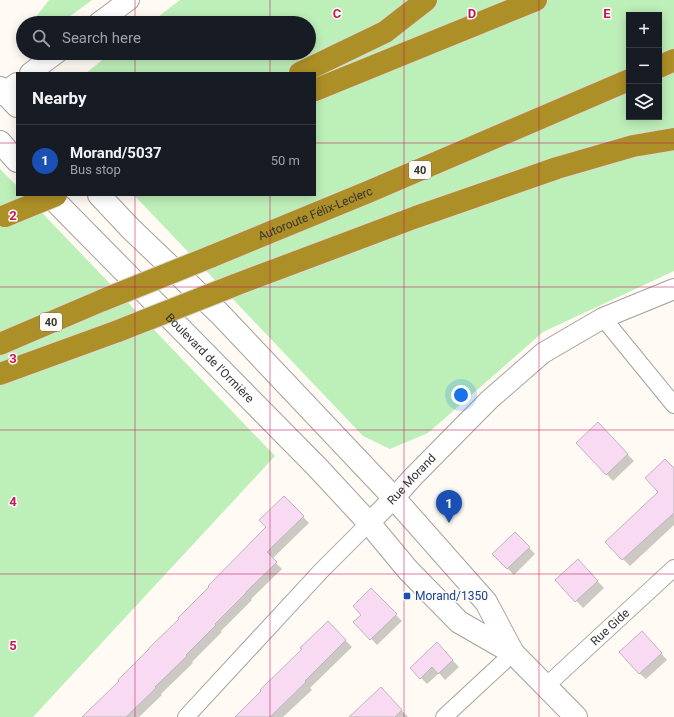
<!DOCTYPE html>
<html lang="en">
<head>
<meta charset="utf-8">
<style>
  body { margin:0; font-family:Roboto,sans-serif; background:#242831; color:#f1f3f6 }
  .controls { position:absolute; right:12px; top:12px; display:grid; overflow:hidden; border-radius:0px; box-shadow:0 2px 10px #0003 }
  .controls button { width:36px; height:36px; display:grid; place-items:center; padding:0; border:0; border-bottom:1px solid #363941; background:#171b24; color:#f1f3f6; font:20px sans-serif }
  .you { position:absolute; left:461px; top:395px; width:14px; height:14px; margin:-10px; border:3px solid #fff; border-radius:50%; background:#1a73e8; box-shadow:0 0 0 6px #1a73e833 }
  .badge { display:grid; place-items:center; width:26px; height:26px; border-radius:50%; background:#d59595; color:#fff; font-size:13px; font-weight:700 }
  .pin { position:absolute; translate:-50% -33px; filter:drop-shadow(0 1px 2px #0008) }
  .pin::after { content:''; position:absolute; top:21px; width:14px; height:12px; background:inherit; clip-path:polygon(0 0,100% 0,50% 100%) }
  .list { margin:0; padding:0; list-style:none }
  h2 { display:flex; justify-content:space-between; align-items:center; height:52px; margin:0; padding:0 16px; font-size:17px }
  h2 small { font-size:13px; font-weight:400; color:#9ea1a6 }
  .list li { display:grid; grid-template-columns:26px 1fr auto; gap:12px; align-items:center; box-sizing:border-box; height:72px; padding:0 16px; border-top:1px solid #363941 }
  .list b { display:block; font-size:15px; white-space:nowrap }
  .list p { margin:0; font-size:13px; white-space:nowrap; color:#9ea1a6 }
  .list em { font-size:13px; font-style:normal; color:#9ea1a6 }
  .icon { flex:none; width:22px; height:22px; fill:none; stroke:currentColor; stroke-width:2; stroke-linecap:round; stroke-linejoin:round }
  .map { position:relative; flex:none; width:674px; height:717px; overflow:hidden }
  .search { position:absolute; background:#171b24; box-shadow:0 2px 10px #0003; left:16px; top:16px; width:300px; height:44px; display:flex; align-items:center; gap:10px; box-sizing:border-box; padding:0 14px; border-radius:22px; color:#9ea1a6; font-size:15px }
  .panel { position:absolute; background:#171b24; box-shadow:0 2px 10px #0003; left:16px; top:72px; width:300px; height:124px; border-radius:0px }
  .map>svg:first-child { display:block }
  .green { fill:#bdefb9; fill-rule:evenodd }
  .shadow { fill:#0003 }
  .building { fill:#f8daf3; stroke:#bcb6bb }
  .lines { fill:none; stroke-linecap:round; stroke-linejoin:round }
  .minor-casing { stroke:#a5a19b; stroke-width:18 }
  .tertiary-casing { stroke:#a5a19b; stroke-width:22 }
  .secondary-casing { stroke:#a5a19b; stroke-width:24 }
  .motorway-casing { stroke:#dbdada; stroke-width:24 }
  .minor { stroke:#fff; stroke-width:16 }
  .tertiary { stroke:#fff; stroke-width:20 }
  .secondary { stroke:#fff; stroke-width:22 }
  .motorway { stroke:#ad8f27; stroke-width:22 }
  .motorway-bridge-casing { stroke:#dbdada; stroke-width:24; stroke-linecap:butt }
  .motorway-bridge { stroke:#ad8f27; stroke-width:22 }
  .grid { fill:none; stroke:#c2185b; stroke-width:1; stroke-opacity:0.55 }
  .transit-dot { fill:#1a4fb4; stroke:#fffbf4; stroke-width:1.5 }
  .labels { text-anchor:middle; stroke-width:3; stroke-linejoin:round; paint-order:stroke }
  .shield { fill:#fffbf4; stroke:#726f6c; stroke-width:1 }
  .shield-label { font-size:11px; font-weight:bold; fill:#353331 }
  .street-label { font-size:12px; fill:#353331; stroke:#fffbf4 }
  .transit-label { font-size:12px; fill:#164399; stroke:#fffbf4; text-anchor:start }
  .grid-label { font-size:13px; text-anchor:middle; font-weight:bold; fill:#c2185b; stroke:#fffbf4; stroke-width:3; stroke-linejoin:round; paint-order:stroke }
</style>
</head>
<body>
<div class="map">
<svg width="674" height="717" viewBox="0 0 674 717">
  <rect width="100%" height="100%" fill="#fffbf4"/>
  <g class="green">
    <polygon points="49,0 92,0 61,23 35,23 35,18"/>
    <path d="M180,0h494v271l-131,61 -115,101 -38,16 -27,-13 -229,-241h181v-122h-229l25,-20h198v-30h-159zM629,15h30v102h-30z"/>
    <polygon points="0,169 17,186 17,195 25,195 275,456 33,717 0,717"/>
  </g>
  <g class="shadow">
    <polygon points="598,424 634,461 613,481 577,443"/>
    <polygon points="674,470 674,525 630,566 606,542 660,492"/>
    <polygon points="284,497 309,523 272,559 282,569 251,599 252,600 221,631 222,632 192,662 193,663 161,694 162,695 139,717 95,717 180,619 268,527"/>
    <polygon points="515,533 535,554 514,575 493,554"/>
    <polygon points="584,567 604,588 583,608 557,580"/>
    <polygon points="371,590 402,621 377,645 355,622 363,615"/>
    <polygon points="328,622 352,647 310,688 312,690 283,717 236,717 303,649"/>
    <polygon points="648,639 667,660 646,679 639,673"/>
    <polygon points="437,644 459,667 445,680 439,673 427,684 411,668"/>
    <polygon points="381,689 408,717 353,717"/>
  </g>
  <g class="building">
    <polygon points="598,422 628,454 606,475 576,443"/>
    <polygon points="665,459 674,468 674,513 622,560 605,542 658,492 645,478"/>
    <polygon points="284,496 304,516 267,552 277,562 246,592 246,593 215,624 216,625 186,655 187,656 155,687 156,688 126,717 82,717 119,681 118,680 149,649 149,648 179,619 178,618 209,587 208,586 266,527 259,520"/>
    <polygon points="515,532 530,547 507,569 492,554"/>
    <polygon points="578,559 598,581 575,602 555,580"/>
    <polygon points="371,588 397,614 370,640 353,622 361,615 353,606"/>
    <polygon points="328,621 346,640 305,681 306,682 270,717 235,717 261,691 260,690 302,649 300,648"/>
    <polygon points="642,631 662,653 639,674 619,652"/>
    <polygon points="437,642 453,660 438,674 432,667 420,679 410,668"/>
    <polygon points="381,687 402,710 395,717 349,717"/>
  </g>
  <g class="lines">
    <defs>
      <g id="minor">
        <polyline points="603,318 674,405"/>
        <path id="s1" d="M546,686l128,-118"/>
        <polyline points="186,717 321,571 369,523"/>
        <polyline points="444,717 513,653"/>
      </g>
      <g id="tertiary">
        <polyline points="98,23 129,0"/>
        <polyline points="30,73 57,53"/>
        <polyline points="0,95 17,83"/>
        <path id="s2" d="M369,523l25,-25 19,-21 76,-77 54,-47 60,-35 71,-29"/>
      </g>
      <g id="secondary">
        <polyline points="0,88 17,106"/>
        <polyline points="0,142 17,161"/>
        <path id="s3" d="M49,195l268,272 52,56 39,47 51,52 54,31 63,64"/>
        <polyline points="99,195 131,229 220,314 394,498 486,602 513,653"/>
      </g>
      <g id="motorway">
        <polyline points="659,67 674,60"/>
        <polyline points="300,73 385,32 426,0"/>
        <polyline points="315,90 536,0"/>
        <path id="s4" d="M210,257l158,-65 261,-112"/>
        <polyline points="235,285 416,217 557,168 633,146 674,139"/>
        <polyline points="0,344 103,300"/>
        <polyline points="0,374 118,331"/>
      </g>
    </defs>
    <use href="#minor" class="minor-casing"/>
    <use href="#tertiary" class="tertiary-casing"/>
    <use href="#secondary" class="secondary-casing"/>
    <use href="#motorway" class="motorway-casing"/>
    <use href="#minor" class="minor"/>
    <use href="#tertiary" class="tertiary"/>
    <use href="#secondary" class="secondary"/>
    <use href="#motorway" class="motorway"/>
    <defs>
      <g id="motorway-bridge">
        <polyline points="5,216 56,195"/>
        <polyline points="103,300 210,257"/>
        <polyline points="118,331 235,285"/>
      </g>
    </defs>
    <use href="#motorway-bridge" class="motorway-bridge-casing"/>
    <use href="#motorway-bridge" class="motorway-bridge"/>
  </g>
  <path class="grid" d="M135,0v23M270,0v23M404,0v717M539,0v717M135,53v20M270,53v20M0,143h17M315,143h359M135,195v522M270,195v522M0,287h674M0,430h674M0,574h674"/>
  <rect class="transit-dot" x="403" y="592" width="8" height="8" rx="2"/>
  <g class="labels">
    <g class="shield">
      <rect x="409" y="161" width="22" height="18" rx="3"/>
      <rect x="40" y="313" width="22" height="18" rx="3"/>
    </g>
    <g class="shield-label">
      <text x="420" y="174">40</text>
      <text x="51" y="326">40</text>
    </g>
    <g class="street-label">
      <text dy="4" stroke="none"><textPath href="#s4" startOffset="114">Autoroute Félix-Leclerc</textPath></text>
      <text dy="4" stroke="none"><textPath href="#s3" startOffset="229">Boulevard de l'Ormière</textPath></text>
      <text dy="4" stroke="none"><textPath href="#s2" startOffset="61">Rue Morand</textPath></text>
      <text dy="4" stroke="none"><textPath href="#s1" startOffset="87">Rue Gide</textPath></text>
    </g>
    <g class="transit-label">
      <text x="415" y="600">Morand/1350</text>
    </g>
  </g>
  <g class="grid-label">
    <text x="337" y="18">C</text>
    <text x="472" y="18">D</text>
    <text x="607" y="18">E</text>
    <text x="13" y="220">2</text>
    <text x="13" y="363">3</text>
    <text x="13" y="506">4</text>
    <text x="13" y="650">5</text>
  </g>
</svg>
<div class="controls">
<button>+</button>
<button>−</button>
<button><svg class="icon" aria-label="layers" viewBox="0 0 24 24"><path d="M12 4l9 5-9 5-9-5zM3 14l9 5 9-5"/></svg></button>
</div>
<div class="you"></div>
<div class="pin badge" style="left:449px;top:523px;background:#1a4fb4">1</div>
<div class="search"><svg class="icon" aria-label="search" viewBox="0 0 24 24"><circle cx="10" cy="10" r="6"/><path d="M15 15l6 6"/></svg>Search here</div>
<section class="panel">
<h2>Nearby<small></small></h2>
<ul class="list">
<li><span class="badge" style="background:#1a4fb4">1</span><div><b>Morand/5037</b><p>Bus stop</p></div><em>50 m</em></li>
</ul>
</section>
</div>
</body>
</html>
